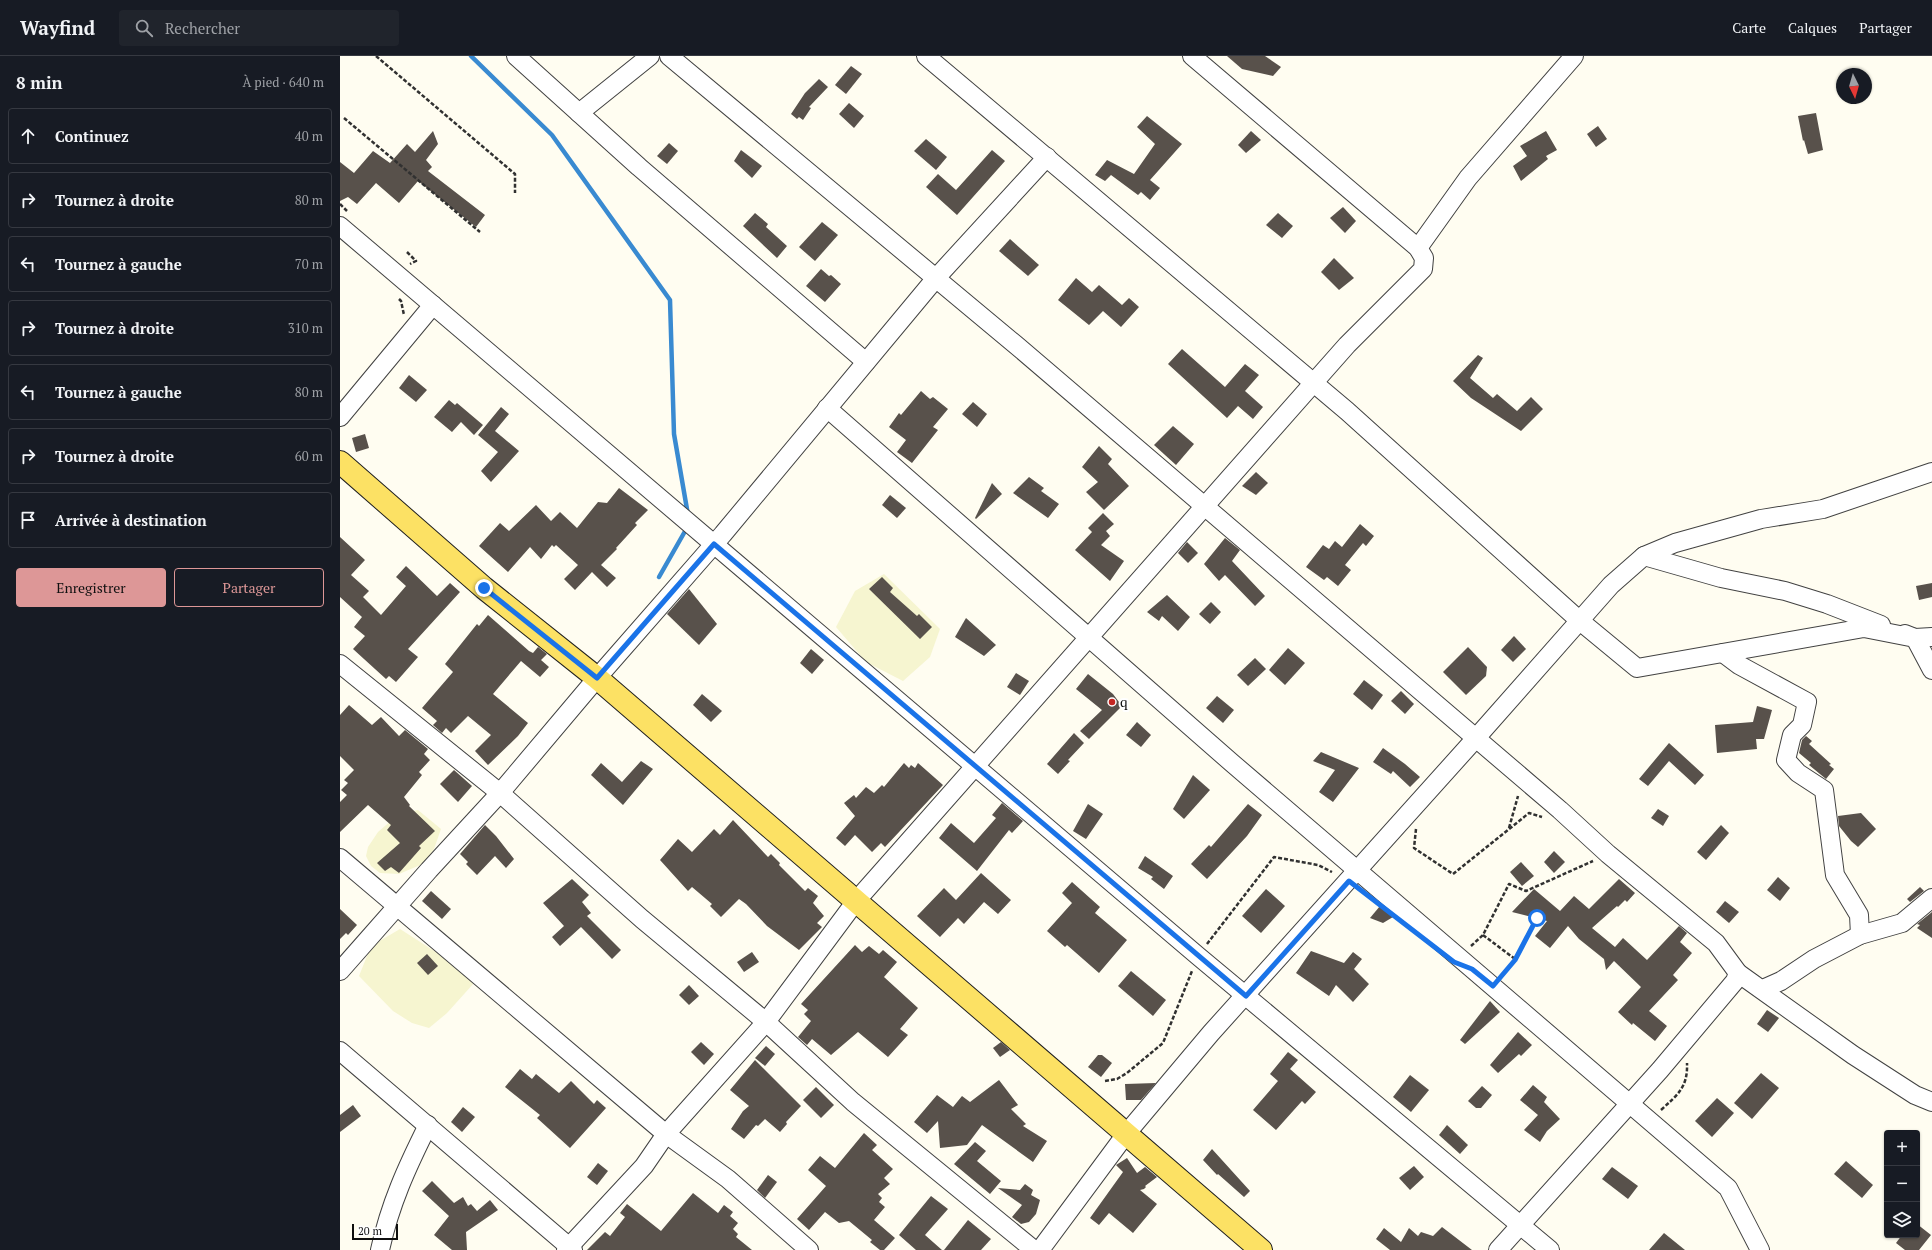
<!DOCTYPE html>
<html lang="fr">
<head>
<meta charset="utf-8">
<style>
  body { margin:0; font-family:"PT Serif",serif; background:#20242c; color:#f1f3f6 }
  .controls { position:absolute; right:12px; bottom:12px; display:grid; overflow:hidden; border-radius:4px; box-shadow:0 1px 3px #0004 }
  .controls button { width:36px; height:36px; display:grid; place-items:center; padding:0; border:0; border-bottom:1px solid #363941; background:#171b24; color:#f1f3f6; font:20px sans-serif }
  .compass { position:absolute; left:1496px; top:12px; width:36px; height:36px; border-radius:50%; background:#171b24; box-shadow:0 1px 3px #0004; rotate:175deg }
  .scale { position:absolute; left:12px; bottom:10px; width:46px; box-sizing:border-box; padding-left:4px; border:2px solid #0f0f0f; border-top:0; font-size:11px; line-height:14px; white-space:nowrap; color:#0f0f0f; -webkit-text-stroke:3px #fff; paint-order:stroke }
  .stop { position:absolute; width:12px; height:12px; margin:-9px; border:3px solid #1a73e8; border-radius:50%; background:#fff }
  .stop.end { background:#1a73e8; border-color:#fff; box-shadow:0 1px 4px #0008 }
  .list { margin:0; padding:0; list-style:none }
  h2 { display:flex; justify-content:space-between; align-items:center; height:52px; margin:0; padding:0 16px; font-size:17px }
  h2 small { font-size:13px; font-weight:400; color:#9ea1a6 }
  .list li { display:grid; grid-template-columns:26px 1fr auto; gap:12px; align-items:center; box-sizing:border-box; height:56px; margin:0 8px 8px; padding:0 8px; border:1px solid #363941; border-radius:4px }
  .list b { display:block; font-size:15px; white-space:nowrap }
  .list em { font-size:13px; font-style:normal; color:#9ea1a6 }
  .actions { display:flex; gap:8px; padding:12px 16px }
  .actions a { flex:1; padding:9px 0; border:1px solid #dd9797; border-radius:4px; text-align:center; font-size:14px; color:#dd9797 }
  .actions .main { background:#dd9797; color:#111 }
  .icon { flex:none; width:22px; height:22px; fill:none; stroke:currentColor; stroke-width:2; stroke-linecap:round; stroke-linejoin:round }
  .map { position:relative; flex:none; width:1592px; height:1194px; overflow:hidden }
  header { display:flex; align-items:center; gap:24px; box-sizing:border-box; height:56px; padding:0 20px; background:#171b24; border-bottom:1px solid #363941 }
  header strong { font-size:19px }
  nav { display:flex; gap:22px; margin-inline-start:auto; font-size:14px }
  .search { width:280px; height:36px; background:#20242c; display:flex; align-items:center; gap:10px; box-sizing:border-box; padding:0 14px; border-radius:4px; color:#9ea1a6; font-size:15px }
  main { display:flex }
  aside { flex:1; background:#171b24 }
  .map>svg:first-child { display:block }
  .farmland { fill:#f6f5d0 }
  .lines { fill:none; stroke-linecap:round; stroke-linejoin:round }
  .stream { stroke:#398ad1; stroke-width:4.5 }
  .building { fill:#58514b }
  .street-casing { stroke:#424242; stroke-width:20 }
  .primary-casing { stroke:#202020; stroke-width:24 }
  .path { stroke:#313131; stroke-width:2.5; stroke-dasharray:4 2; stroke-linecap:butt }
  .street { stroke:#fff; stroke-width:18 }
  .primary { stroke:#fce164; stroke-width:22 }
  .route { stroke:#1a73e8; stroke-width:5 }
  .poi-dot { fill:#c42622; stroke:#fff; stroke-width:1.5 }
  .labels { text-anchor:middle; stroke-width:4; stroke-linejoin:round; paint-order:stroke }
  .poi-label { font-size:14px; fill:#0f0f0f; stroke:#fff; text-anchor:start }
</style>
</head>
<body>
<header>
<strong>Wayfind</strong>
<div class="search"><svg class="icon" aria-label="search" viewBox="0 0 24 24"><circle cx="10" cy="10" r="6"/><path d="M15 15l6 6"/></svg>Rechercher</div>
<nav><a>Carte</a><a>Calques</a><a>Partager</a></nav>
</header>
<main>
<aside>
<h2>8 min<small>À pied · 640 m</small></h2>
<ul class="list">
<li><svg class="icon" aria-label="ahead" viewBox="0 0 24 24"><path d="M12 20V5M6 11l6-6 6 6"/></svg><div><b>Continuez</b></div><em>40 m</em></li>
<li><svg class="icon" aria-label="right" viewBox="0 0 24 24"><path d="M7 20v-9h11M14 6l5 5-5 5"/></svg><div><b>Tournez à droite</b></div><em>80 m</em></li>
<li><svg class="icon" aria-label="left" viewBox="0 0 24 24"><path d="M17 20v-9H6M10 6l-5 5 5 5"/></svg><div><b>Tournez à gauche</b></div><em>70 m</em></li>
<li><svg class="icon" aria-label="right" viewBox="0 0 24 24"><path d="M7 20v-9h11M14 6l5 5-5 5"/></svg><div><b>Tournez à droite</b></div><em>310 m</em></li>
<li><svg class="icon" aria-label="left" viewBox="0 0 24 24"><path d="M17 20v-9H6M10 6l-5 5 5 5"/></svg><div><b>Tournez à gauche</b></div><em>80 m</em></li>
<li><svg class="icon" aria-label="right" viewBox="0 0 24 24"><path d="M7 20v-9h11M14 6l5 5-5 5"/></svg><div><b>Tournez à droite</b></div><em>60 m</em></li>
<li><svg class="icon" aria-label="arrive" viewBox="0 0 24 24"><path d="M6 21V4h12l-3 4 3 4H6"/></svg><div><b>Arrivée à destination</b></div></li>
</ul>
<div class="actions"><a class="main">Enregistrer</a><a>Partager</a></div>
</aside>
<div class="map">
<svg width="1592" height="1194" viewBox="0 0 1592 1194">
  <rect width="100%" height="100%" fill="#fffdf1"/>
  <g class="farmland">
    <polygon points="544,518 600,573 590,601 563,625 526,606 496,571 515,535"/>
    <polygon points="78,754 101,773 94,793 85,807 59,818 40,817 31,810 26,800 28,791 38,776 59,758"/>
    <polygon points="60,873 99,898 134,927 107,957 89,972 72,967 53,955 19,920 31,890"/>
  </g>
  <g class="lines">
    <g class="stream">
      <polyline points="131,0 212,79 330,244 334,378 348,459"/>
      <polyline points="319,521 348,470"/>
    </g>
  </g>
  <g class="building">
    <polygon points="887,0 925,0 941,11 933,20 902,13"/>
    <polygon points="511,10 522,18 506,38 495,29"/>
    <polygon points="479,23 488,31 469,51 471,52 463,64 459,61 457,63 451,58 465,37"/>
    <polygon points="509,47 524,60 514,72 499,58"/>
    <polygon points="1476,57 1483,94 1468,98 1464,84 1463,85 1458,60"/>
    <polygon points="807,60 842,88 810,124 820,132 810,144 801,136 798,139 771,119 765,125 755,119 767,104 794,118 815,88 797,71"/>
    <polygon points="1258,70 1267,83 1256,91 1247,78"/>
    <polygon points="93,75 98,88 86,104 92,111 88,115 145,159 136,171 78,125 59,147 36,127 17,148 8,141 0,145 0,106 14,117 33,95 50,107 67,88 75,96"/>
    <polygon points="911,75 921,84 906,97 898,89"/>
    <polygon points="1206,75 1217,94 1206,100 1208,103 1181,125 1173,110 1187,100 1180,90"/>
    <polygon points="586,83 607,101 596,114 574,95"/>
    <polygon points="329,87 338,95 327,108 317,100"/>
    <polygon points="401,94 422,110 412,122 394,105"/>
    <polygon points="652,94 665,105 617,159 586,131 598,118 616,134"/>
    <polygon points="1003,151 1016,165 1005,177 990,162"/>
    <polygon points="415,157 428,168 426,171 447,190 437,202 403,170"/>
    <polygon points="938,157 953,170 942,182 926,169"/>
    <polygon points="482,166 498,179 475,205 459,191"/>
    <polygon points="670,183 699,209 688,220 659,195"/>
    <polygon points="994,202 1014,222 999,234 981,216"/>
    <polygon points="481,213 489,220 491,219 501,228 485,246 466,230"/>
    <polygon points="736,222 752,236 759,229 782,249 789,242 799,251 781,271 763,255 749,269 718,244"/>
    <polygon points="842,293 885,331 905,308 919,319 905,335 923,351 913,363 898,350 887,362 828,308"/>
    <polygon points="1138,299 1143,302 1130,322 1153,342 1157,338 1177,355 1191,341 1203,353 1181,375 1131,342 1113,325"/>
    <polygon points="69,319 87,334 76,346 59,332"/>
    <polygon points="581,335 590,343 593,341 608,353 593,371 598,374 572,407 557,396 566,384 549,371 559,357 561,359"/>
    <polygon points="109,344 115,349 117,347 143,369 134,379 121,366 112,376 94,361"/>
    <polygon points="633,346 647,358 637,371 622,358"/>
    <polygon points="161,351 169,358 155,375 179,395 151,426 141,415 158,396 138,379"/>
    <polygon points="833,370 854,388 836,409 814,389"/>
    <polygon points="25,378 29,392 16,396 12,382"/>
    <polygon points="759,390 772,403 768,408 789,430 764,454 746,436 758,426 742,411"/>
    <polygon points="916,416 928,427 916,439 902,430"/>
    <polygon points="689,421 704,432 701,435 719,448 708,462 673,437"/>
    <polygon points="652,427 662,438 636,463 635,462"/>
    <polygon points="279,432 308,454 295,467 297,469 276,492 277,493 261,509 276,522 267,531 252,516 235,534 224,523 238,509 216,489 214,491 212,489 201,503 190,491 168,516 139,490 160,467 169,475 196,449 211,465 220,456 237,472 258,446 267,447"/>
    <polygon points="550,439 566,452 557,462 542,449"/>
    <polygon points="763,457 774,468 766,475 770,480 761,489 784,505 770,525 735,494 752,476 748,472"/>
    <polygon points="1020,468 1034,480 1026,490 1023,487 1005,509 1011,514 998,530 987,521 984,524 966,511 983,489 989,493 995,485 1002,491"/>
    <polygon points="0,481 25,504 11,519 29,535 23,541 41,559 66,530 56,521 66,510 97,540 110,527 120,536 68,593 78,601 56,626 49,620 46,623 13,593 25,580 14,571 22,561 0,541"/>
    <polygon points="885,482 900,494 892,505 925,540 915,550 885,519 879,525 864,508"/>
    <polygon points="847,486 858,497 848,507 838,497"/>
    <polygon points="542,521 553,532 550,536 577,560 579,558 592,571 580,583 529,533"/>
    <polygon points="1592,527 1592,541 1579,544 1576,530"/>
    <polygon points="349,533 377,568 359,589 327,558"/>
    <polygon points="827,539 850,561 838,575 822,560 819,565 807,556"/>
    <polygon points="871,546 881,556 870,568 859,558"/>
    <polygon points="148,559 189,595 193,597 198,591 207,598 201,604 209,611 200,621 181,605 153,638 188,667 178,680 148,709 135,695 151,679 128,660 111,677 106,672 102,677 93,669 97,665 82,652 113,616 105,608 137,568 139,570"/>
    <polygon points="626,562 656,589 644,600 615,581"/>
    <polygon points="1174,580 1186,593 1173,606 1161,594"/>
    <polygon points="1128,591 1147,611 1146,620 1126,639 1103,616"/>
    <polygon points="948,592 965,607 945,629 929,614"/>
    <polygon points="471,593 484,604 472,618 460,607"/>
    <polygon points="915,602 926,613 908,630 897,619"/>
    <polygon points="676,617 689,625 680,639 667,631"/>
    <polygon points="748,618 773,638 782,650 749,683 740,675 762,654 736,633"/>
    <polygon points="1024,624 1043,639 1032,654 1013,638"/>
    <polygon points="1061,635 1074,648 1065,658 1051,645"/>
    <polygon points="362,638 382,655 371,666 353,649"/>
    <polygon points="877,640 894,654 883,667 866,652"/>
    <polygon points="9,649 32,669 41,661 59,680 65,674 88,693 84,698 90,704 79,716 82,719 64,741 70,749 69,750 95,775 79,790 81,792 59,817 51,811 45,815 37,807 60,787 47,774 51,769 28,749 0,776 0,746 7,739 1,734 8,727 4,724 14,714 0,700 0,659"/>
    <polygon points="1417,650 1432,654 1424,683 1416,683 1417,693 1377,697 1375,669 1413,666"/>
    <polygon points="797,666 811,679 801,691 786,679"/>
    <polygon points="734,677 744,687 728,704 730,705 718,718 707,708"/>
    <polygon points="1466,680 1472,685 1469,688 1491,708 1489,709 1494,713 1486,723 1469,709 1471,707 1459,697 1462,684"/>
    <polygon points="1329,687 1364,719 1355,729 1329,705 1308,730 1299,723"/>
    <polygon points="1043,692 1065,708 1080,721 1070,731 1053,715 1051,718 1033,706"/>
    <polygon points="981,696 1019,712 993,746 979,736 995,714 973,705"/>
    <polygon points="301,705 313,713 283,749 251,719 261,707 282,726"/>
    <polygon points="564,707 569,712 571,709 575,712 578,707 603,729 545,791 541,787 532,796 515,779 505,790 496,782 515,760 504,747 514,739 516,742 526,731 534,737 542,729 544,731"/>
    <polygon points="114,714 132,730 118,746 100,728"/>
    <polygon points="853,719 870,734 844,763 833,753"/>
    <polygon points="662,747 683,765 672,777 669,774 637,815 599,782 611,767 634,787 656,762 652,759"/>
    <polygon points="748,748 763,758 746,783 733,775"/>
    <polygon points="908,748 922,759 907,780 867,823 851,808 869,789 871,791"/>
    <polygon points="1318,753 1329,760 1323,770 1311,762"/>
    <polygon points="1521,757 1536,773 1518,791 1511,785 1499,770 1498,760"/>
    <polygon points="393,764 428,801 431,798 440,807 439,809 465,835 468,832 478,840 473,847 484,860 477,867 482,871 459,894 427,870 406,848 399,843 381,861 370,850 372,848 352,831 348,835 320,804 338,783 352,796 374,773 380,779"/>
    <polygon points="145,769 156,780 174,803 166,812 155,800 137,819 126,808 128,806 120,798"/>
    <polygon points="1381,769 1389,777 1366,804 1357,796"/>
    <polygon points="1214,795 1225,806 1214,817 1204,806"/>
    <polygon points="805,800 833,820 824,833 811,823 813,821 798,812"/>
    <polygon points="1181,806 1194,820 1182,830 1170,816"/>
    <polygon points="641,817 671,844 658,858 644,846 624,868 618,862 600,881 577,860 604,832 616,844"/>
    <polygon points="1438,821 1450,832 1440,845 1427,834"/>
    <polygon points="232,823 249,839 242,846 251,857 247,860 281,894 272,903 241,871 220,890 212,881 224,870 203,847"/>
    <polygon points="1279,823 1295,837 1287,846 1285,844 1278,851 1277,850 1252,872 1275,891 1283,882 1307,904 1339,870 1347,877 1340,886 1352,897 1333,919 1338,924 1309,955 1327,970 1315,985 1293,967 1292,969 1278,956 1301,931 1274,905 1266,914 1264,903 1239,883 1228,870 1210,892 1195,880 1207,865 1172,856 1194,833 1220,855 1234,840 1249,853"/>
    <polygon points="732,826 760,851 755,857 787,884 759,917 727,889 725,891 707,875 732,847 722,837"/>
    <polygon points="1580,831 1584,835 1570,846 1567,843"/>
    <polygon points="926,833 945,850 921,877 902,860"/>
    <polygon points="91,835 111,853 102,863 82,845"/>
    <polygon points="1385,845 1399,856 1389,867 1376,856"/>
    <polygon points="1040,850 1053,861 1043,867 1030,862"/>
    <polygon points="0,853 17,869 8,879 6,877 0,883"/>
    <polygon points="1592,856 1592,882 1577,872 1580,869 1577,868"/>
    <polygon points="515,889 522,896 529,890 539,898 543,894 557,906 544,921 578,952 560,973 568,979 548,1001 518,976 491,999 472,983 467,989 458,981 471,965 464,958 468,954 461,948"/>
    <polygon points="971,895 1004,907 1013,896 1022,903 1014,913 1029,928 1013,946 996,929 989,940 956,917"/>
    <polygon points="412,896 419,906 404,916 397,906"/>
    <polygon points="87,898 98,910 88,919 77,907"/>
    <polygon points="791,915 826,944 813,960 778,930"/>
    <polygon points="349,929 359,940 349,949 339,939"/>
    <polygon points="1150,945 1160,956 1125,988 1120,984"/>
    <polygon points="1427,954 1439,962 1428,976 1417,968"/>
    <polygon points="1178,976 1192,989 1181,1000 1179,998 1158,1017 1150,1009"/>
    <polygon points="361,986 374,998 364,1009 351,996"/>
    <polygon points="661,986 670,994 660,1001 653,992"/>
    <polygon points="426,990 435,998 425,1010 415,1002"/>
    <polygon points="948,996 958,1004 950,1013 976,1036 965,1048 962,1045 936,1074 913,1054 938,1025 930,1018"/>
    <polygon points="758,999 762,999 772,1007 761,1021 748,1011"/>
    <polygon points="415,1004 461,1050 446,1066 447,1068 440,1076 425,1063 418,1070 416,1069 404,1083 391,1073 403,1055 409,1050 390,1034"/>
    <polygon points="180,1013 192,1023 196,1018 219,1037 231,1025 254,1048 257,1044 266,1052 230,1092 197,1062 200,1059 165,1031"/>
    <polygon points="1421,1017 1439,1032 1412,1063 1394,1047"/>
    <polygon points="1070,1019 1089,1034 1071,1056 1053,1041"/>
    <polygon points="659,1024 678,1049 671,1053 686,1068 683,1070 707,1085 693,1106 642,1069 627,1089 600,1092 598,1065 587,1077 574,1066 597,1039 613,1051 622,1040 630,1046"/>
    <polygon points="816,1027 801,1044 786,1044 785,1028"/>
    <polygon points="1193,1029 1207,1041 1204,1046 1220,1063 1207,1075 1200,1086 1184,1074 1198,1059 1180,1044"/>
    <polygon points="1142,1030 1152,1039 1141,1052 1136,1052 1128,1045"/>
    <polygon points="476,1031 494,1049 481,1062 463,1044"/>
    <polygon points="1377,1042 1394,1057 1372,1081 1355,1065"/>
    <polygon points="13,1049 21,1060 0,1076 0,1059"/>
    <polygon points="123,1051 135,1061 122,1076 111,1066"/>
    <polygon points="1107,1069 1128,1089 1120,1098 1099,1079"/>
    <polygon points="524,1077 537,1089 532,1094 553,1113 544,1122 550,1128 538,1138 542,1142 539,1146 545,1151 534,1164 555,1182 544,1194 540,1194 530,1186 532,1184 509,1165 499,1167 485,1156 469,1174 457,1163 486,1130 468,1114 480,1100 495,1112"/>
    <polygon points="635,1086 646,1095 637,1105 661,1125 650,1138 614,1108"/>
    <polygon points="872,1093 910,1135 904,1141 878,1118 877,1119 863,1104"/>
    <polygon points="787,1102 797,1117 805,1111 817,1121 805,1130 806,1131 804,1133 800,1134 817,1148 793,1177 769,1157 759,1169 750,1162 783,1116 776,1109"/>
    <polygon points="1506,1105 1533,1129 1522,1142 1494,1118"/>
    <polygon points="258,1107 268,1115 257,1129 247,1121"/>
    <polygon points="1074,1110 1084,1121 1070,1134 1059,1122"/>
    <polygon points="1272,1111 1298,1130 1288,1143 1262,1123"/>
    <polygon points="428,1119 437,1126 425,1142 417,1134"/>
    <polygon points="92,1125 114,1147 123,1141 128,1150 131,1148 137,1155 150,1144 158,1154 126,1176 127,1194 112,1194 94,1179 109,1160 82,1135"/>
    <polygon points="685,1128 693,1134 691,1139 700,1144 696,1158 689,1166 681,1168 672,1161 682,1149 658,1132 680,1134"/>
    <polygon points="353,1137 378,1157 384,1149 393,1156 390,1160 398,1167 393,1173 398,1178 396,1181 412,1194 247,1194 265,1176 270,1180 285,1161 280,1157 287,1148 321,1175"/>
    <polygon points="591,1140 608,1153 585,1179 602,1194 576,1194 559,1179"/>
    <polygon points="628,1164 651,1183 641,1194 604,1194"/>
    <polygon points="1577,1168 1591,1179 1579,1194 1565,1194 1556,1187 1562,1179 1577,1179"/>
    <polygon points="1102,1171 1132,1194 1050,1194 1036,1183 1044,1172 1061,1186 1069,1172 1078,1180 1081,1176 1093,1180"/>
    <polygon points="1324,1177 1345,1194 1309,1194"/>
  </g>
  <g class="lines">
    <defs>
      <g id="street">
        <polyline points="176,0 299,111 526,306"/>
        <polyline points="329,0 676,289 1220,754 1268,798 1376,887 1398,917 1395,925 1320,1014 1158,1194"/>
        <polyline points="586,0 1007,355 1240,565 1297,612 1524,572 1575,582 1592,614"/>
        <polyline points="239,57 310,0"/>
        <polyline points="0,170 858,900 1210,1194"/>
        <polyline points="1078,192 1128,122 1234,0"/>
        <polyline points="487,352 892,707 1388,1132 1420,1194"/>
        <polyline points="0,361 93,249"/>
        <polyline points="1304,500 1381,522 1445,535 1487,548 1541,569"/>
        <polyline points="1565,578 1575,582 1592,581"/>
        <polyline points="1383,597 1399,609 1467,646 1462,669 1452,679 1446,704 1458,717 1484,734 1495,819 1519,859 1520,879"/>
        <polyline points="0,608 160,737 302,863 426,966 513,1046 694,1194"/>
        <polyline points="0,802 326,1078 388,1123 469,1194"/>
        <polyline points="0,915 89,814 160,737 257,622 383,478 596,222 707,101"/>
        <polyline points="1398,917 1513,999 1575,1039 1592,1046"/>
        <polyline points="1423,933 1441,925 1474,903 1520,879 1562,867 1592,842"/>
        <polyline points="0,995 233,1194"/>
        <path d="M40,1194c10,-46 27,-83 48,-125"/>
        <polyline points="226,1194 304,1110 326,1078 426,966 516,845 562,793 1007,289 1083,213 1084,202 1078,192 852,0"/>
        <polyline points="700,1194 786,1078 871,977 1136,682 1271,529 1304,500 1335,487 1421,463 1483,453 1592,416"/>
      </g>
      <polyline id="primary" points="0,406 144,532 257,622 921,1194"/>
    </defs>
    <use href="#street" class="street-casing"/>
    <use href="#primary" class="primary-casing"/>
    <g class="path">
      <polyline points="36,0 175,118 175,137"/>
      <polyline points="4,62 140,176"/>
      <polyline points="0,148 7,155"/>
      <polyline points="67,196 76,205 70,208"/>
      <polyline points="59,243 61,245 64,259"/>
      <polyline points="1169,772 1178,740"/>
      <polyline points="1076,773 1074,792 1113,818 1189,757 1202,761"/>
      <polyline points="1143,879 1175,903 1163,918"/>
      <polyline points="867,888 934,801 978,809 992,816"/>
      <polyline points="1131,890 1143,879 1169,828 1186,835 1253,805"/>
      <polyline points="1175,903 1197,861"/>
      <polyline points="765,1025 777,1023 787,1017 823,987 852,915"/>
      <path d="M1321,1054c16,-15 27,-22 26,-47"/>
    </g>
    <use href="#street" class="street"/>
    <use href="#primary" class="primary"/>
  </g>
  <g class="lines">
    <polyline class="route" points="144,532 257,622 374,488 906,940 1009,825 1114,906 1132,913 1153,930 1175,904 1197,862"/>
  </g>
  <circle class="poi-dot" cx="772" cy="646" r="4"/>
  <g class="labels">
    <g class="poi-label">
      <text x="780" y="651">q</text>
    </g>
  </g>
</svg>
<div class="controls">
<button>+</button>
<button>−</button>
<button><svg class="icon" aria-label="layers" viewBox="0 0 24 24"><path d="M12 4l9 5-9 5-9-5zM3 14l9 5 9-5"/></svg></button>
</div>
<svg class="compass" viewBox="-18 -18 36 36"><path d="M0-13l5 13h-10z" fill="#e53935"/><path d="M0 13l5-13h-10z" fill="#9ea1a6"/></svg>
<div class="scale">20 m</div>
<div class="stop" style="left:1197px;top:862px"></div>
<div class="stop end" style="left:144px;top:532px"></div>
</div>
</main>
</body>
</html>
